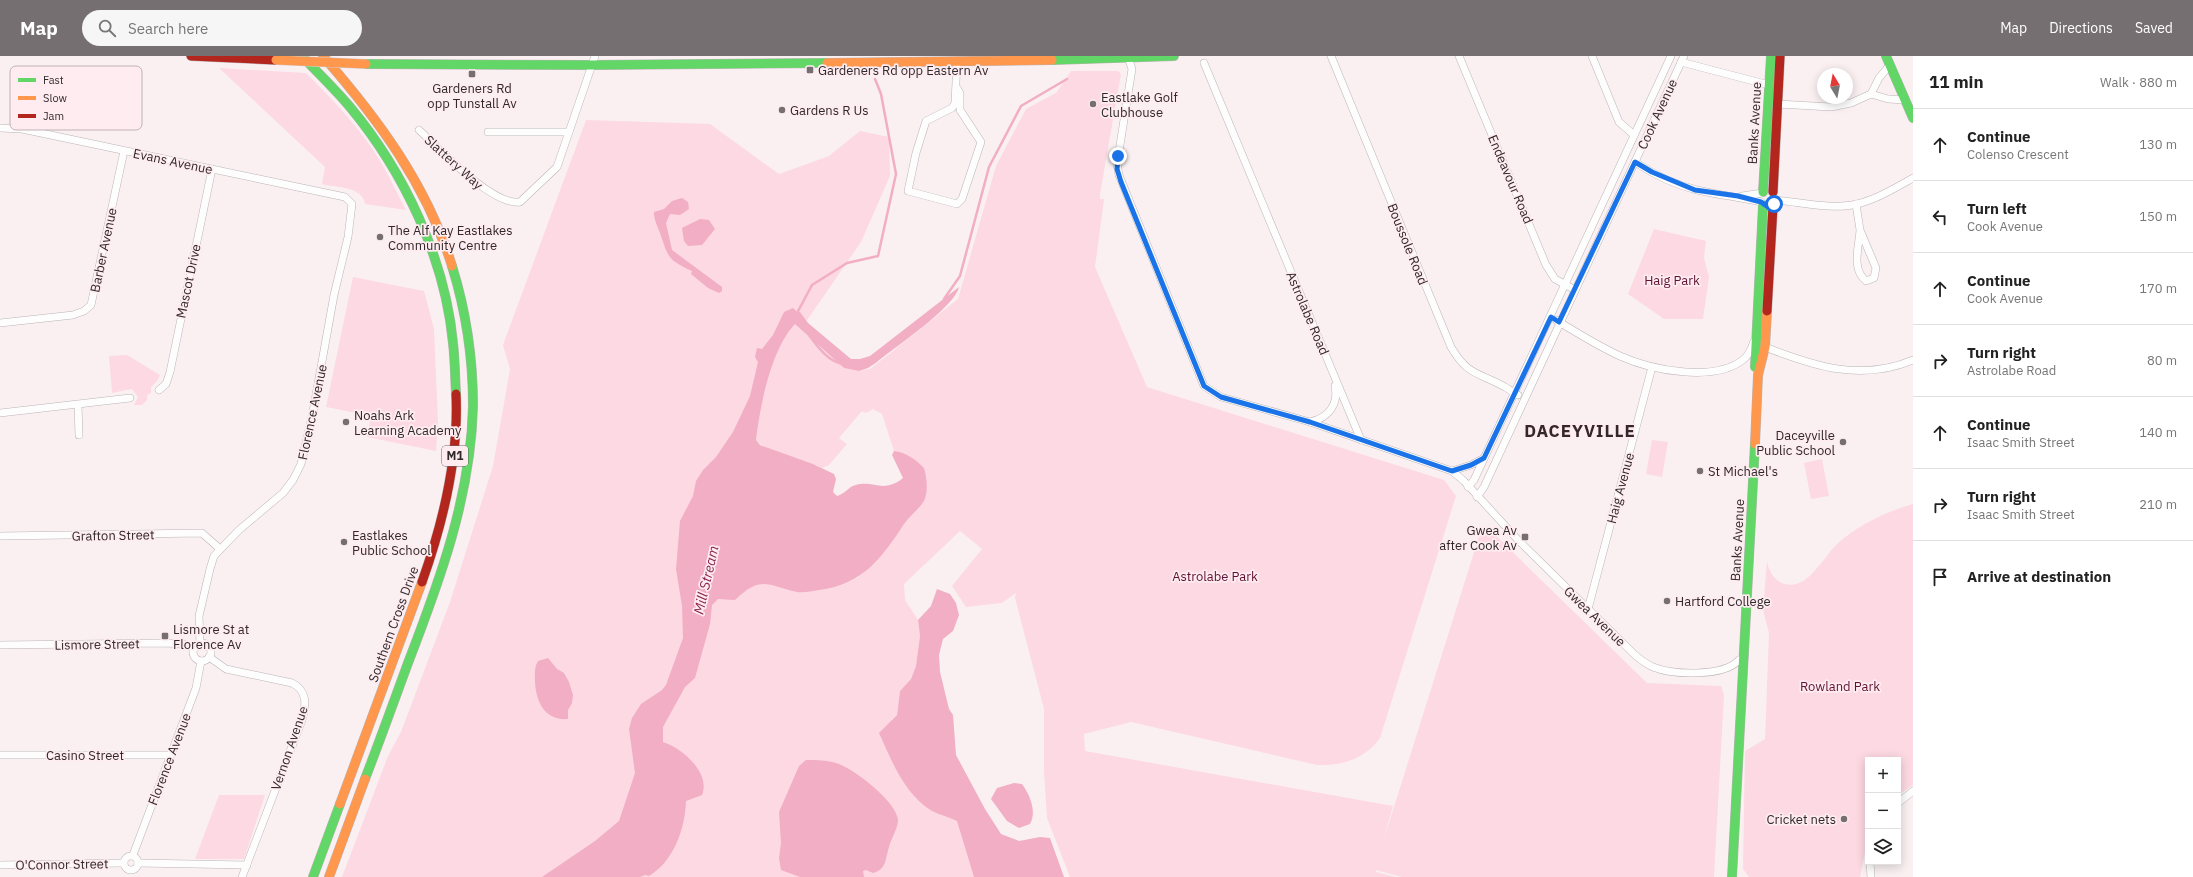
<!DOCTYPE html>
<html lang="en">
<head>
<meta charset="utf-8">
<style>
  body { margin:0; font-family:"IBM Plex Sans",sans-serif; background:#f6f6f6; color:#222 }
  .controls { position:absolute; right:12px; bottom:12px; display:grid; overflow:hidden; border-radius:0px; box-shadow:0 2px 10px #0003 }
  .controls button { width:36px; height:36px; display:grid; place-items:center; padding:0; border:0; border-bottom:1px solid #e0e0e0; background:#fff; color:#222; font:20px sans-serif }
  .compass { position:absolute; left:1817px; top:12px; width:36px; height:36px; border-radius:50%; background:#fff; box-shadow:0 2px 10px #0003; rotate:350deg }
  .stop { position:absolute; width:12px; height:12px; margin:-9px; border:3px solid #1a73e8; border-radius:50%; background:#fff }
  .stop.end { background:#1a73e8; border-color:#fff; box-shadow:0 1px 4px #0008 }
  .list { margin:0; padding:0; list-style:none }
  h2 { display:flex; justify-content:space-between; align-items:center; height:52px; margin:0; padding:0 16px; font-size:17px }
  h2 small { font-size:13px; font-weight:400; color:#767676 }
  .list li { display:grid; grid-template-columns:26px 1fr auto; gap:12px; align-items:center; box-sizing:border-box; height:72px; padding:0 16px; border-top:1px solid #e0e0e0 }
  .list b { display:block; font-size:15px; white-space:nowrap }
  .list p { margin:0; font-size:13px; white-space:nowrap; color:#767676 }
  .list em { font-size:13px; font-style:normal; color:#767676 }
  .icon { flex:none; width:22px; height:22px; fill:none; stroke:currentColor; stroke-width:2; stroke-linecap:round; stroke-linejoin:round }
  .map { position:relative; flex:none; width:1913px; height:821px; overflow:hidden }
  header { display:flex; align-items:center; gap:24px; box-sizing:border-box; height:56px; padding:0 20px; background:#766f71; color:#fff }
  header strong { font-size:19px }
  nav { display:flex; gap:22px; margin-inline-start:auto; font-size:14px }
  .search { width:280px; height:36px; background:#f6f6f6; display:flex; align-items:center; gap:10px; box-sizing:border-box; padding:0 14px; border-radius:22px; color:#767676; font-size:15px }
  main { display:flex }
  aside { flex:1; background:#fff }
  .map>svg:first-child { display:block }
  .green { fill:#fdd9e3; fill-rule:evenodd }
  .water { fill:#f1aec4 }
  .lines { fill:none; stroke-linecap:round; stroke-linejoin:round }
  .stream { stroke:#f1aec4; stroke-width:2.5 }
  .street-casing { stroke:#bbb4b5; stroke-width:8 }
  .fast-casing { stroke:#bbb4b5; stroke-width:10 }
  .slow-casing { stroke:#bbb4b5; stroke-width:10 }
  .jam-casing { stroke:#bbb4b5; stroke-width:10 }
  .street { stroke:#fefdfd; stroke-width:7 }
  .fast { stroke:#63d668; stroke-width:9 }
  .slow { stroke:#ff974d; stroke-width:9 }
  .jam { stroke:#b3261e; stroke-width:9 }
  .slow-bridge-casing { stroke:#d4cfd0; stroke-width:10; stroke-linecap:butt }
  .slow-bridge { stroke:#ff974d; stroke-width:9 }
  .route { stroke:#1a73e8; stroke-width:5 }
  .poi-dot { fill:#766f71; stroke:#feecf0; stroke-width:1.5 }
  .labels { text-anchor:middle; stroke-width:3.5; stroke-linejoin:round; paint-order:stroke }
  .shield { fill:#feecf0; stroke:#6d6466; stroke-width:1 }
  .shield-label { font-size:12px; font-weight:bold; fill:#2f292b }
  .poi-label { font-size:13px; fill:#2f292b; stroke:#feecf0; text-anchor:start }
  .street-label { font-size:13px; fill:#2f292b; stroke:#feecf0 }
  .park-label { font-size:13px; fill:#601033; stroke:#feecf0 }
  .water-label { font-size:14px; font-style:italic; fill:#8c2450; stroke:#feecf0 }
  .district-label { font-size:17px; font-weight:bold; letter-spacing:1px; fill:#34272b; stroke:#feecf0 }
  .key { fill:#feecf0; stroke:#c0b2b5; stroke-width:1 }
  .key-label { font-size:11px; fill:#2f292b }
</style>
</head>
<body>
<header>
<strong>Map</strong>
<div class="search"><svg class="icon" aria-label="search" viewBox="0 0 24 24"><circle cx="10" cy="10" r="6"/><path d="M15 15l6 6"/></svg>Search here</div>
<nav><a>Map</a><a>Directions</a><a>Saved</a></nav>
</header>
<main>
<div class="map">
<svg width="1913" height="821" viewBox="0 0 1913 821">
  <rect width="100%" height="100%" fill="#faf0f2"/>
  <g class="green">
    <path d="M219,12l87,5c28,28 57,58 77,93 8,14 15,29 23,44l-41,-6c-3,-18 -28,-16 -43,-20l3,-17z"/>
    <path d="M1071,15h47l3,3 -21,120v5h4l-9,68 52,120 297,93 12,16 -76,242c-15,21 -38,28 -63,27l-186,-43 -47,12 1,17 308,55 -10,36 98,-312h9l157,153 74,3 3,9 -10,182h-312l-26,-7v2l20,5h-326l-23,-59 -3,-46v-63l-29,-111 1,-5 -14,10 -36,4 -14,-21 30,-37 -22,-18 -56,53 1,16 13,20 2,16 -4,30 -5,13 -11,12 -3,24 -6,5 72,92 19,65h-640l46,-121 13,-24 49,-130 43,-136 17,-97 -7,-24 83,-225 124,4 69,50 50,-18 31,-25 29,6 1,39 -29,66 -60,87 43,39 15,3 11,-2 88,-70 38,-133 30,-57 30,-16zM873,353l9,5 12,37 5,1 24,51 -11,10 -35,48 -20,17 -141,-83 41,-62 -1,7c9,12 50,19 66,28l7,-3 18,-21 -8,-6 23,-27 4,2z"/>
    <polygon points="1654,173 1706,185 1704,202 1709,221 1703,263 1664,263 1628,238"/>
    <polygon points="353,221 424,235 434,273 438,367 436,395 367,381 371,360 326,351"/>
    <polygon points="127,299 160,319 157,325 151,331 151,337 147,339 147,344 142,349 134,349 138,341 132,333 112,337 109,300"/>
    <polygon points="1652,384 1668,386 1662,421 1646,418"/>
    <polygon points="1822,403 1829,440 1811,443 1804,407"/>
    <path d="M1913,448v281l-15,10v-35h-30v77l-8,40h-111l-6,-8 2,-118 20,-12 4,-106 -6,-23 4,-49c2,15 15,29 32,22 12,-4 27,-27 36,-37 21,-20 50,-34 78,-42z"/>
    <polygon points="219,739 265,739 244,803 195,803"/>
  </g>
  <g class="water">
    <path d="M682,142l6,4 1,7 -9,6 -10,-1 -4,9 6,27 50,37v4l-3,2 -11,-5 -17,-14 1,-3c-25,-11 -24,-15 -32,-38 -3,-8 -6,-13 -6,-21l10,-3 8,-8z"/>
    <polygon points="700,163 709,164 715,173 702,189 688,190 684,185 682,172"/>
    <path d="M959,231c-4,20 -64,60 -82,75l-9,6 -9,3 -15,-3 -49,-44c-24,25 -35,82 -39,116l4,5 53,19 21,10 2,5 -3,13 4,4c8,-2 12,-10 19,-11 18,-5 27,9 47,-7l-11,-23 2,-4c12,1 22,9 30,17 3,10 5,27 -2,36 -5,6 -12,12 -18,20 -23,35 -41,60 -85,66 -7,1 -15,3 -22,2 -30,-7 -36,-17 -62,8l-17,-1 -6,6 -2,19 -15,54 -10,9 -22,40v15c19,6 48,31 39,53l-16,6c-1,28 -12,60 -37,75l-4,-1 -5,2h-98l53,-36 24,-20 16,-48 -6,-44 3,-11 9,-14 21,-14 4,-5 17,-47 -1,-32 -6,-37 4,-48 13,-25 3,-15 7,-11 13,-13 17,-25 17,-36 8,-34 -3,-5 2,-9 5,1 11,-14 11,-23 9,-4 4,4h3l8,11 43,36h9l10,-3z"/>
    <path d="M937,533l13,5 6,9 3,12 -6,16 -10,8 -4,16 1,17 9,37 4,6 3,40 29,54 16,25 18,7 21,-4 10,1 14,39h-90l-17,-56c-8,-4 -17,-6 -25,-10 -28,-17 -40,-50 -53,-78l18,-18 3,-24 11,-12 5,-13 4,-30 -2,-16 13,-14z"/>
    <path d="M548,602l9,11 7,4 5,9 4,13 -1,8 -4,7v9c-23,2 -32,-17 -33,-37 0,-8 -1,-14 3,-21z"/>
    <path d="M806,704c10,0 23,0 33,4 16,6 58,38 59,56 0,8 -7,19 -9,27 -4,12 -2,22 -16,26l-7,-3 -3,1 1,6h-64l-19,-7 -2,-12 2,-15 -2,-31 20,-46z"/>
    <path d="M1014,727l8,1c8,11 15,28 8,40l-11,4 -12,-7 -16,-22 6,-11z"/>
  </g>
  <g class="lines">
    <g class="stream">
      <polyline points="944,243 960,220 989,111 1021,50 1067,23"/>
      <polyline points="796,259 812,229 847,207 878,200 896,118 881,38 875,23"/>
      <path d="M809,279c8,11 19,27 35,29"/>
    </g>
    <defs>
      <g id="street">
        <path d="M1331,0l120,291c17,29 27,25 54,40 4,2 8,6 13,8"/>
        <polyline points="1459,0 1546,209 1555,223 1575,234"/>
        <polyline points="1592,0 1619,66 1634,79"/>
        <path d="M1128,1l4,12 -15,95 2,11 85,211 17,11 89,25 142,49 12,10 55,60 116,114c6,5 11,9 18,12 20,8 71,10 86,-7"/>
        <polyline points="957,5 955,47 952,52 926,65 916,97 908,135 957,148 962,143 981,86 960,54 960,37 957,32"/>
        <polyline points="1681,6 1769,29"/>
        <polyline points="1204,7 1361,384"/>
        <polyline points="1871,38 1888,43 1905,44"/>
        <polyline points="1778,48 1831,51 1851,47 1871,38 1879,22 1890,9"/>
        <polyline points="0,72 22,73 345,141 352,148 348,181 334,239 312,361 301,408 293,424 283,437 239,474 214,500 210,513 199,560 200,587"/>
        <path d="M419,74c21,19 73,76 101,72l37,-35 12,-35"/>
        <polyline points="488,76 569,76 595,0"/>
        <path d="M1635,106c18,12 41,23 62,28 21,5 42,7 64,12"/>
        <polyline points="1742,140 1762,137"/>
        <path d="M1776,144c25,2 56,10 81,4 20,-5 38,-16 56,-26"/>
        <path d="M1856,148l4,26 16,38 -2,10 -8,3c-15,-12 -7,-34 -6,-51"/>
        <path d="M1556,264c21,13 42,26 64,36 31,14 95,27 124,3 6,-5 8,-12 10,-18"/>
        <polyline points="0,267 73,259 84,255 91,249 124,95"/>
        <path d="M1765,291c49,19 96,35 148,13"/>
        <polyline points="159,334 166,328 170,316 212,113"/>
        <polyline points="78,349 79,379"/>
        <polyline points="0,357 130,342"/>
        <path d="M1310,366c18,-4 29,-17 25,-36"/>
        <polyline points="1452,415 1471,409 1484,402"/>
        <polyline points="1468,431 1474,424 1671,0"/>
        <polyline points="1477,441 1484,431 1684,0"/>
        <polyline points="0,480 202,477 220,493"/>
        <polyline points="1588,553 1652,311"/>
        <circle cx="202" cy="596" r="9"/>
        <polyline points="0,589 164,587 183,588 194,592"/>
        <path d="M209,601l17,12 66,14c16,8 14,22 10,37l-60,157"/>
        <polyline points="0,699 170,699"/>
        <polyline points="1898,747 1913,735"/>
        <polyline points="133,799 196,632 201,605"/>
        <circle cx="131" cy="807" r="7"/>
        <polyline points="1870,806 1871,821"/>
        <polyline points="138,807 247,809"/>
        <polyline points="0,809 123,807"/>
      </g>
      <g id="fast">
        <path d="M302,0c16,17 33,33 48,51 54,65 95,151 103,236 2,17 2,34 3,51"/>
        <polyline points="1886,0 1913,62"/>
        <polyline points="1052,4 1174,0"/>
        <polyline points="366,8 592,9 827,7"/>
        <polyline points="1763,136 1771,0"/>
        <polyline points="1755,311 1763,149"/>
        <path d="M365,723c15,-39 29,-78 43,-116 32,-83 63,-167 65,-257 0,-48 -7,-95 -21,-140"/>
        <polyline points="313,821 340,748"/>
        <polyline points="1732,821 1755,388"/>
      </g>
      <g id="slow">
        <path d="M323,0c55,63 104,129 129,210"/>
        <polyline points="827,7 1052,4"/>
        <polyline points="1755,388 1758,319 1765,291 1767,255"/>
        <polyline points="340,748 422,526"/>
        <polyline points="329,821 365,723"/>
      </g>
      <g id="jam">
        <polyline points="191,0 276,4"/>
        <polyline points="1773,136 1780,0"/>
        <polyline points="1767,255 1773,150"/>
        <path d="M422,526c21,-59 37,-124 34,-188"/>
      </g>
    </defs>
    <use href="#street" class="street-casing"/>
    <use href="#fast" class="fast-casing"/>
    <use href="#slow" class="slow-casing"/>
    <use href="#jam" class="jam-casing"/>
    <use href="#street" class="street"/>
    <use href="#fast" class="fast"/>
    <use href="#slow" class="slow"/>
    <use href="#jam" class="jam"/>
    <defs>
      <polyline id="slow-bridge" points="276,4 366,8"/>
    </defs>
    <use href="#slow-bridge" class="slow-bridge-casing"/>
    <use href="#slow-bridge" class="slow-bridge"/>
  </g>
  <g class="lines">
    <polyline class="route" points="1118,100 1117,113 1121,126 1204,330 1221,341 1310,366 1452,415 1471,409 1484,402 1551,261 1559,266 1635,106 1652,116 1695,134 1738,140 1761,146 1768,151 1774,148"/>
  </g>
  <g class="poi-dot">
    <rect x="806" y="10" width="8" height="8" rx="2"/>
    <rect x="468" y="14" width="8" height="8" rx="2"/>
    <circle cx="1093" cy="48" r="4"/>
    <circle cx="782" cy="54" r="4"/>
    <circle cx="380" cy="181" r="4"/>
    <circle cx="346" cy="366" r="4"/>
    <circle cx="1843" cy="386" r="4"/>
    <circle cx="1700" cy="415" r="4"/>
    <rect x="1521" y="477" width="8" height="8" rx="2"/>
    <circle cx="344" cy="486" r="4"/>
    <circle cx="1667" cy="545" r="4"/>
    <rect x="161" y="576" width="8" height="8" rx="2"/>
    <circle cx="1844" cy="763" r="4"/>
  </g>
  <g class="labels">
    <rect class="shield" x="442" y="390" width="26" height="20" rx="3"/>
    <g class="shield-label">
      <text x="455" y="404">M1</text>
    </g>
    <g class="poi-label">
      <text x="818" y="19">Gardeners Rd opp Eastern Av</text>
      <text x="472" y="37" text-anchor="middle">Gardeners Rd<tspan x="472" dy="15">opp Tunstall Av</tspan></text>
      <text x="1101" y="46">Eastlake Golf<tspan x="1101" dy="15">Clubhouse</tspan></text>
      <text x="790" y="59">Gardens R Us</text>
      <text x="388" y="179">The Alf Kay Eastlakes<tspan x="388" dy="15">Community Centre</tspan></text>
      <text x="354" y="364">Noahs Ark<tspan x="354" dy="15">Learning Academy</tspan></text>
      <text x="1835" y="384" text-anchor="end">Daceyville<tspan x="1835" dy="15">Public School</tspan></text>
      <text x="1708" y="420">St Michael's</text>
      <text x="1517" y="479" text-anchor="end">Gwea Av<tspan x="1517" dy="15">after Cook Av</tspan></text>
      <text x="352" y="484">Eastlakes<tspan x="352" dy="15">Public School</tspan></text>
      <text x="1675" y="550">Hartford College</text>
      <text x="173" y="578">Lismore St at<tspan x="173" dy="15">Florence Av</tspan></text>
      <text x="1836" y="768" text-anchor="end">Cricket nets</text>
    </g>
    <g class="street-label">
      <text transform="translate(1657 58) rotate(-65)" y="5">Cook Avenue</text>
      <text transform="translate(1754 67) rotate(-87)" y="5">Banks Avenue</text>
      <text transform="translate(173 105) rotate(12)" y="5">Evans Avenue</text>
      <text transform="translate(454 106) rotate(42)" y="5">Slattery Way</text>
      <text transform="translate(1511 123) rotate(67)" y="5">Endeavour Road</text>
      <text transform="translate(1408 188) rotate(68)" y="5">Boussole Road</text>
      <text transform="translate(103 194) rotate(-78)" y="5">Barber Avenue</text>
      <text transform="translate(188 225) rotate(-78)" y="5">Mascot Drive</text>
      <text transform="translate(1308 257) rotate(67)" y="5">Astrolabe Road</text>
      <text transform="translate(312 356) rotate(-78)" y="5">Florence Avenue</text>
      <text transform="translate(1620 432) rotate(-75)" y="5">Haig Avenue</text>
      <text transform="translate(113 479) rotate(-1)" y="5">Grafton Street</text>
      <text transform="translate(1737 484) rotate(-87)" y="5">Banks Avenue</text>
      <text transform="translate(1595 560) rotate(44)" y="5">Gwea Avenue</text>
      <text transform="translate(393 568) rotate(-70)" y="5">Southern Cross Drive</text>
      <text transform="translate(97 588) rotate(-1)" y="5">Lismore Street</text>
      <text transform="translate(289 692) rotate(-71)" y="5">Vernon Avenue</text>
      <text x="85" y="704">Casino Street</text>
      <text transform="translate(169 703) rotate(-69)" y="5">Florence Avenue</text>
      <text transform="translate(62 808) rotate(-1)" y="5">O'Connor Street</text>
    </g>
    <g class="park-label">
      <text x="1672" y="229">Haig Park</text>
      <text x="1215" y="525">Astrolabe Park</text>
      <text x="1840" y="635">Rowland Park</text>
    </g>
    <g class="water-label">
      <text transform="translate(706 524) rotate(-77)" y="5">Mill Stream</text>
    </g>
    <g class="district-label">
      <text x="1580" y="381">DACEYVILLE</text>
    </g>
  </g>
  <rect x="10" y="10" width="132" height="64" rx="6" class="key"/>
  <rect x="18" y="22" width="18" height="4" fill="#63d668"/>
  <rect x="18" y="40" width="18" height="4" fill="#ff974d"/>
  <rect x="18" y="58" width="18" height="4" fill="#b3261e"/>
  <g class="key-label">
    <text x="43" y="28">Fast</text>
    <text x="43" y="46">Slow</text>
    <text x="43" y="64">Jam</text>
  </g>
</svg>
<div class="controls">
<button>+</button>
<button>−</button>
<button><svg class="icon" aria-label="layers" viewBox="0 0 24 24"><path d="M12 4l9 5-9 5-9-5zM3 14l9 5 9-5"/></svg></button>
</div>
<svg class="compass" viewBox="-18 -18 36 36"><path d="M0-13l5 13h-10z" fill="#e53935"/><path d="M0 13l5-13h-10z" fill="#767676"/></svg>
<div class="stop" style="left:1774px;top:148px"></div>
<div class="stop end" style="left:1118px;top:100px"></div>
</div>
<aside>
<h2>11 min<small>Walk · 880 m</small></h2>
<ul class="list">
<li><svg class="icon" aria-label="ahead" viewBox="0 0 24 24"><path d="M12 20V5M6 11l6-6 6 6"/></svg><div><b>Continue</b><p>Colenso Crescent</p></div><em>130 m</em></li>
<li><svg class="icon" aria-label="left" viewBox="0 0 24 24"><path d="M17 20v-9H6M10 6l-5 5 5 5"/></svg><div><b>Turn left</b><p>Cook Avenue</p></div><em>150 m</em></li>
<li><svg class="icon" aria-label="ahead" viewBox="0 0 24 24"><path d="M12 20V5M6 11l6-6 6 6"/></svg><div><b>Continue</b><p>Cook Avenue</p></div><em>170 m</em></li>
<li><svg class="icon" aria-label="right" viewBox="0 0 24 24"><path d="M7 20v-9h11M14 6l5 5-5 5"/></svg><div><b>Turn right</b><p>Astrolabe Road</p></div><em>80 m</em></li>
<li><svg class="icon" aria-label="ahead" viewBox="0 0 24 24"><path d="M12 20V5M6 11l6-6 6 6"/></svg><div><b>Continue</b><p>Isaac Smith Street</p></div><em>140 m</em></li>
<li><svg class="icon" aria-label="right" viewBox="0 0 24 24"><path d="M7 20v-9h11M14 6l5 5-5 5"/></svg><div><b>Turn right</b><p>Isaac Smith Street</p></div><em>210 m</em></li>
<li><svg class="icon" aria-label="arrive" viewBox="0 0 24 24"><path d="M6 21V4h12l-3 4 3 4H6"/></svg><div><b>Arrive at destination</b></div></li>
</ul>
</aside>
</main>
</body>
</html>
